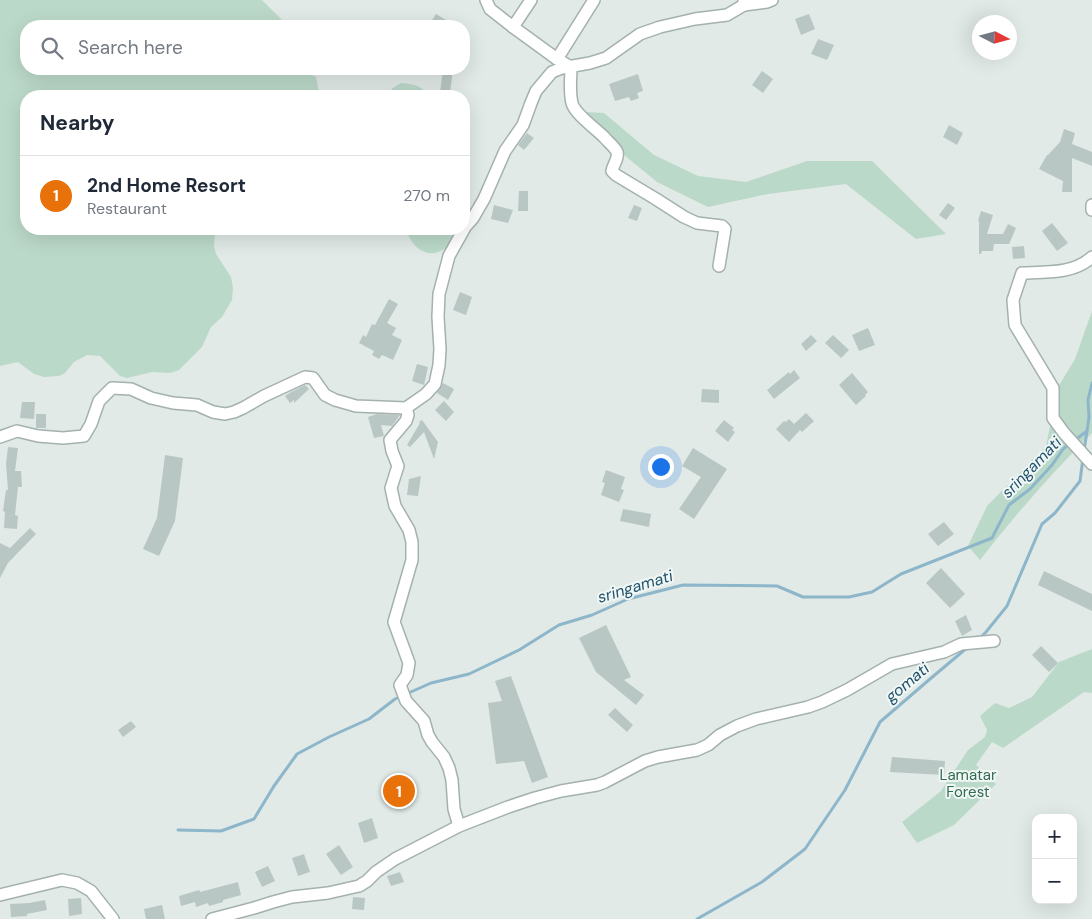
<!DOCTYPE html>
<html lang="en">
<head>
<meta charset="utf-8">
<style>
  body { margin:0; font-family:"DM Sans",sans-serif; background:#f6f6f7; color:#1f2937 }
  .controls { position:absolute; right:15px; bottom:15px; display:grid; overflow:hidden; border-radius:10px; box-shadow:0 5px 20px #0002 }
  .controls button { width:45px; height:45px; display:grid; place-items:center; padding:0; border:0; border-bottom:1px solid #e0e1e3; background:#fff; color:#1f2937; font:25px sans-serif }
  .compass { position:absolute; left:972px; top:15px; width:45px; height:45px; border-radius:50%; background:#fff; box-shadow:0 5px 20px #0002; rotate:96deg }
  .you { position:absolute; left:660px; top:466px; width:18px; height:18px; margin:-12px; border:4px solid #fff; border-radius:50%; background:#1a73e8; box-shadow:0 0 0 8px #1a73e833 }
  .badge { display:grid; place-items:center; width:32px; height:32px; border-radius:50%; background:#1a73e8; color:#fff; font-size:16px; font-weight:700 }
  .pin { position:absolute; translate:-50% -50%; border:2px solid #fff; box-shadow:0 1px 5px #0006 }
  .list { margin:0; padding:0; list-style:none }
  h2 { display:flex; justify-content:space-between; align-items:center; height:65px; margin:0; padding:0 20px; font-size:21px }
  h2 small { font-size:16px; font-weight:400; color:#747a83 }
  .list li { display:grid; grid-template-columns:32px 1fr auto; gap:15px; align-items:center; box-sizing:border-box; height:80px; padding:0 20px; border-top:1px solid #e0e1e3 }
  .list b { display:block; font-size:19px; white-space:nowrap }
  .list p { margin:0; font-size:16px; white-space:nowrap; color:#747a83 }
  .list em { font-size:16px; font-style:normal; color:#747a83 }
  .icon { flex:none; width:28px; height:28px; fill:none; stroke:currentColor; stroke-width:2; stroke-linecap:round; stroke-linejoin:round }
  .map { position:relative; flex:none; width:1092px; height:919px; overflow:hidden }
  .search { position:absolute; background:#fff; box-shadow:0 5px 20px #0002; left:20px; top:20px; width:450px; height:55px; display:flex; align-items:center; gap:12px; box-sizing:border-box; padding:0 18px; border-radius:20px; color:#747a83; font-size:19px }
  .panel { position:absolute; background:#fff; box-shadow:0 5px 20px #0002; left:20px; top:90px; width:450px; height:145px; border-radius:20px }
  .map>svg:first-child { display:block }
  .green { fill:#bbd9c9 }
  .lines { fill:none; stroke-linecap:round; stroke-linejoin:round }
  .stream { stroke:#8db6ca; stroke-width:3 }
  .building { fill:#b9c7c4 }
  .minor-casing { stroke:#a4b1af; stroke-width:14 }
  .minor { stroke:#fff; stroke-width:11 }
  .labels { text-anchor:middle; stroke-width:4; stroke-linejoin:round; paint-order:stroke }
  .park-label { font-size:15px; fill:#316c52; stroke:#f1f7f5 }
  .water-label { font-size:16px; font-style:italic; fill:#23546f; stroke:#f1f7f5 }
</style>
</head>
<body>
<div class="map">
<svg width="1092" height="919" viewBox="0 0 1092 919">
  <rect width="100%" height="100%" fill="#e1eae7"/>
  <g class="green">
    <polygon points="0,0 262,0 288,26 26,26 26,69 307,69 310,74 316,77 319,92 319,96 26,96 26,229 217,229 215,234 214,246 216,254 231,277 233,288 232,300 222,317 211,327 202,347 179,370 170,373 152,372 127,378 120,376 100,356 87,355 74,362 65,373 59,376 44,377 34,374 18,362 0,366"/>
    <path d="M401,83c12,1 20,2 28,13h-44l8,-8z"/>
    <polygon points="585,112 604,113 654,155 698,176 746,182 807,161 872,161 946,234 916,239 846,184 768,194 708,207 657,182 607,141"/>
    <path d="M406,229h53c-3,5 -6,13 -11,17 -18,16 -36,3 -42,-17z"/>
    <path d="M1092,311v122c-40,40 -77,82 -112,127l-12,-14 19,-40 59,-60 12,-59 17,-28z"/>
    <polygon points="1092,649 1092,693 1084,692 1003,748 992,742 976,765 996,784 954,825 917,843 902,822 941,791 968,750 985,737 987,730 980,716 995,703 1009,708 1032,697 1059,662"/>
  </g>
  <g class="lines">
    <g class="stream">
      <polyline points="1084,451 1087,431"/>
      <polyline points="979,639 986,632 1007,606 1042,524 1055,513 1080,481 1083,458"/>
      <polyline points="178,830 221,831 254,819 274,786 297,754 329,737 369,719 395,699 431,683 469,674 519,650 559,625 592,615 628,599 683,585 777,586 803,597 849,597 872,592 901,574 992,538 1009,505 1030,489 1052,465 1063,449 1087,431 1089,417 1088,400 1092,383"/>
      <polyline points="697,919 762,882 805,849 845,790 880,722 930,679 968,647"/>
    </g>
  </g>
  <g class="building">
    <polygon points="436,14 456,26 428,26"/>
    <polygon points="809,14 815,29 801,35 795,19"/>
    <polygon points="818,39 834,45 827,60 811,54"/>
    <polygon points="443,69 453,69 450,94 440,92"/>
    <polygon points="762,71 773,79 763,93 752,85"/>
    <polygon points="638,74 643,91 637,93 639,98 631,101 629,97 615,101 609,84"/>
    <polygon points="949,125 963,133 957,145 943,137"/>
    <polygon points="1064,129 1075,133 1072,144 1092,152 1092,166 1072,158 1072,192 1062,192 1063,181 1039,169 1047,155 1048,155 1060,142"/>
    <polygon points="527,133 534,138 524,150 518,145"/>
    <polygon points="519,191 528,191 528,211 518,211"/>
    <polygon points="948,203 955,208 946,220 939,215"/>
    <polygon points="494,205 513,210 508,223 491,219"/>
    <polygon points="634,205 642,208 637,221 628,218"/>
    <polygon points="981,211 993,215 987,234 1003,234 1008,224 1016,228 1009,244 994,244 993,251 982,251 981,254 979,254 979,221 978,221"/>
    <polygon points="1052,223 1068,243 1057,251 1042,231"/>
    <polygon points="1024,246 1025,258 1013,259 1012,247"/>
    <polygon points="460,292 472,297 466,315 453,310"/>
    <polygon points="389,299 398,304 387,323 396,328 392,335 402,340 393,360 382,355 379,359 372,355 374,351 359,343 363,335 366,337 372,324 375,325"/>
    <polygon points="868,328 875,345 859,351 852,335"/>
    <polygon points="811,335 817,341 806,351 801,344"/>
    <polygon points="833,335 849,350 841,358 825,343"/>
    <polygon points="417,364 428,367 424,385 412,381"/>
    <polygon points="794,370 800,378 774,399 767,390 789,372 790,374"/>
    <polygon points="852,373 868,392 865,395 866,396 856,405 839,385"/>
    <polygon points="443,383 454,389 448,400 437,393"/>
    <polygon points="305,385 309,389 294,403 294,400 290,403 285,396 291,392"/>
    <polygon points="702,389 719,390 719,403 701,402"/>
    <polygon points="444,401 454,412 446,421 435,410"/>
    <polygon points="22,402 35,402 34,419 20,418"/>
    <polygon points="806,413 814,421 802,432 800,430 789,442 776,429 784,421 786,422 789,419 794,424"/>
    <rect x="36" y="414" width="10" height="14"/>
    <polygon points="377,414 400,415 392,426 381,425 384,436 374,438 368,417"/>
    <polygon points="422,420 438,442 434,459 424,432 410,447 407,445 420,423 419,422"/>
    <polygon points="724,420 734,428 732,430 735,432 728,442 715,431"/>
    <polygon points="8,447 18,448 15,471 21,471 22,487 18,487 15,515 18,516 17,529 4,528 5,512 3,511 6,490 8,490 6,464"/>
    <polygon points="693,448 727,469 694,519 679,509 701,477 682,466"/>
    <polygon points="165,455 183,458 175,521 159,556 143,549 157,518"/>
    <polygon points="606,470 625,477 621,489 624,490 619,502 601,495 605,483 602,482"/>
    <polygon points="421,476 418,496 407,495 409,479"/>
    <polygon points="623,509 651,514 649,527 620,521"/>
    <polygon points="944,522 954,534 938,546 928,534"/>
    <polygon points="30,528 36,534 8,563 0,578 0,543 10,548"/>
    <polygon points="941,568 965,594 950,608 926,583"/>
    <polygon points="1044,571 1092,594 1092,611 1038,585"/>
    <polygon points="966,615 972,630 962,636 955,621"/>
    <polygon points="606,625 631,677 624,680 644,695 636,705 596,672 579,638"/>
    <polygon points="1041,646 1058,663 1049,672 1032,655"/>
    <polygon points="511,676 548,777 532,783 524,761 496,764 488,703 502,701 495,681"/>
    <polygon points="615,708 633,725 627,732 608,715"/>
    <polygon points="131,721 136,727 123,737 118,730"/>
    <polygon points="892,757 945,761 944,775 890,772"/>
    <polygon points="372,818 378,838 364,843 358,823"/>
    <polygon points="339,845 353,867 341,875 326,854"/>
    <polygon points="304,854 310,872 298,876 292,858"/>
    <polygon points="268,866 275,881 262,887 255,872"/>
    <polygon points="400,872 404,882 391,886 387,876"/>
    <polygon points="238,882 241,895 223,900 223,902 209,906 208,903 196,907 195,902 181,906 179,896 199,890 200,892"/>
    <polygon points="353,897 365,898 364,910 352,909"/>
    <polygon points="81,898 82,914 69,916 68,899"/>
    <polygon points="45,900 47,910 27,914 27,916 11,917 10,904 29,903"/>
    <polygon points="162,905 165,919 146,919 144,909"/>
  </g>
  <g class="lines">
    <defs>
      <g id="minor">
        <polyline points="486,0 490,9 513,27"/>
        <polyline points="531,0 513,27 557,59"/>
        <path d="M594,0l-37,59 14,8c0,11 -2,24 1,36 2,10 24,26 32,34 4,5 11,10 13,15 2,7 -4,12 -5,19l4,4 40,24 28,18 13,6 25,3 3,3 -6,37"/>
        <polyline points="744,5 767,2 772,0"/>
        <polyline points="1092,205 1092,210"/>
        <polyline points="464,228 473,218 484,199 505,151 523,125 531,103 536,91 552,72 562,68 590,63 606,58 640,34 660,27 695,19 727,15 744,5 744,0"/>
        <path d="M1092,257c-18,17 -46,15 -70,16l-9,27 2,25 38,63v30l11,15 28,31"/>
        <polyline points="406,408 408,415 406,421 390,440 392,451 398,466 391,488 395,506 409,530 412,542 412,560 394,622 409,663 407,675 400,685 406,701 424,721 428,735 432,742 444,757 449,768 452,780 454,809 459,826"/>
        <polyline points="0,437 17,431 38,436 63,438 84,436 91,424 99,401 112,388 131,389 151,398 173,403 197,405 213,412 225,414 234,412 243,408 264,396 305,377 313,378 325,395 335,400 356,406 406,408 426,394 435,384 439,365 440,349 438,317 439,294 449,256 464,229"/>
        <polyline points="0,895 62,880 77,883 91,891 113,919"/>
        <polyline points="212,919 254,908 273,902 292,897 328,893 359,886 367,881 376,872 395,859 459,826 508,807 535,798 561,791 597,785 605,782 645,761 658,757 697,750 708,745 720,735 737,726 756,719 808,707 822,702 847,690 892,664 944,652 961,644 994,641"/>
      </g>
    </defs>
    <use href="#minor" class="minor-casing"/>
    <use href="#minor" class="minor"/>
  </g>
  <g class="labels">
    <g class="park-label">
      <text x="968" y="780">Lamatar<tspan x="968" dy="17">Forest</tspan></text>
    </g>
    <g class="water-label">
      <text transform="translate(1031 467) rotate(-46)" y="6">sringamati</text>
      <text transform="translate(635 586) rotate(-17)" y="6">sringamati</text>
      <text transform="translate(907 682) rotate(-40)" y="6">gomati</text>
    </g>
  </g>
</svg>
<div class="controls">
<button>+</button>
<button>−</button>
</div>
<svg class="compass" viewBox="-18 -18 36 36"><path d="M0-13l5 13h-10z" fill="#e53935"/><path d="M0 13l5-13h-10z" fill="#747a83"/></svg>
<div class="you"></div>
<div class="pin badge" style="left:399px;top:791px;background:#e8710a">1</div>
<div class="search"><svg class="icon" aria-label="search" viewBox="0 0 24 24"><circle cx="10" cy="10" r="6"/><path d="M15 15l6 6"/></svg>Search here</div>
<section class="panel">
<h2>Nearby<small></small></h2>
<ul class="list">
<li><span class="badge" style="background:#e8710a">1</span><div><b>2nd Home Resort</b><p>Restaurant</p></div><em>270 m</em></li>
</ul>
</section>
</div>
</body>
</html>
